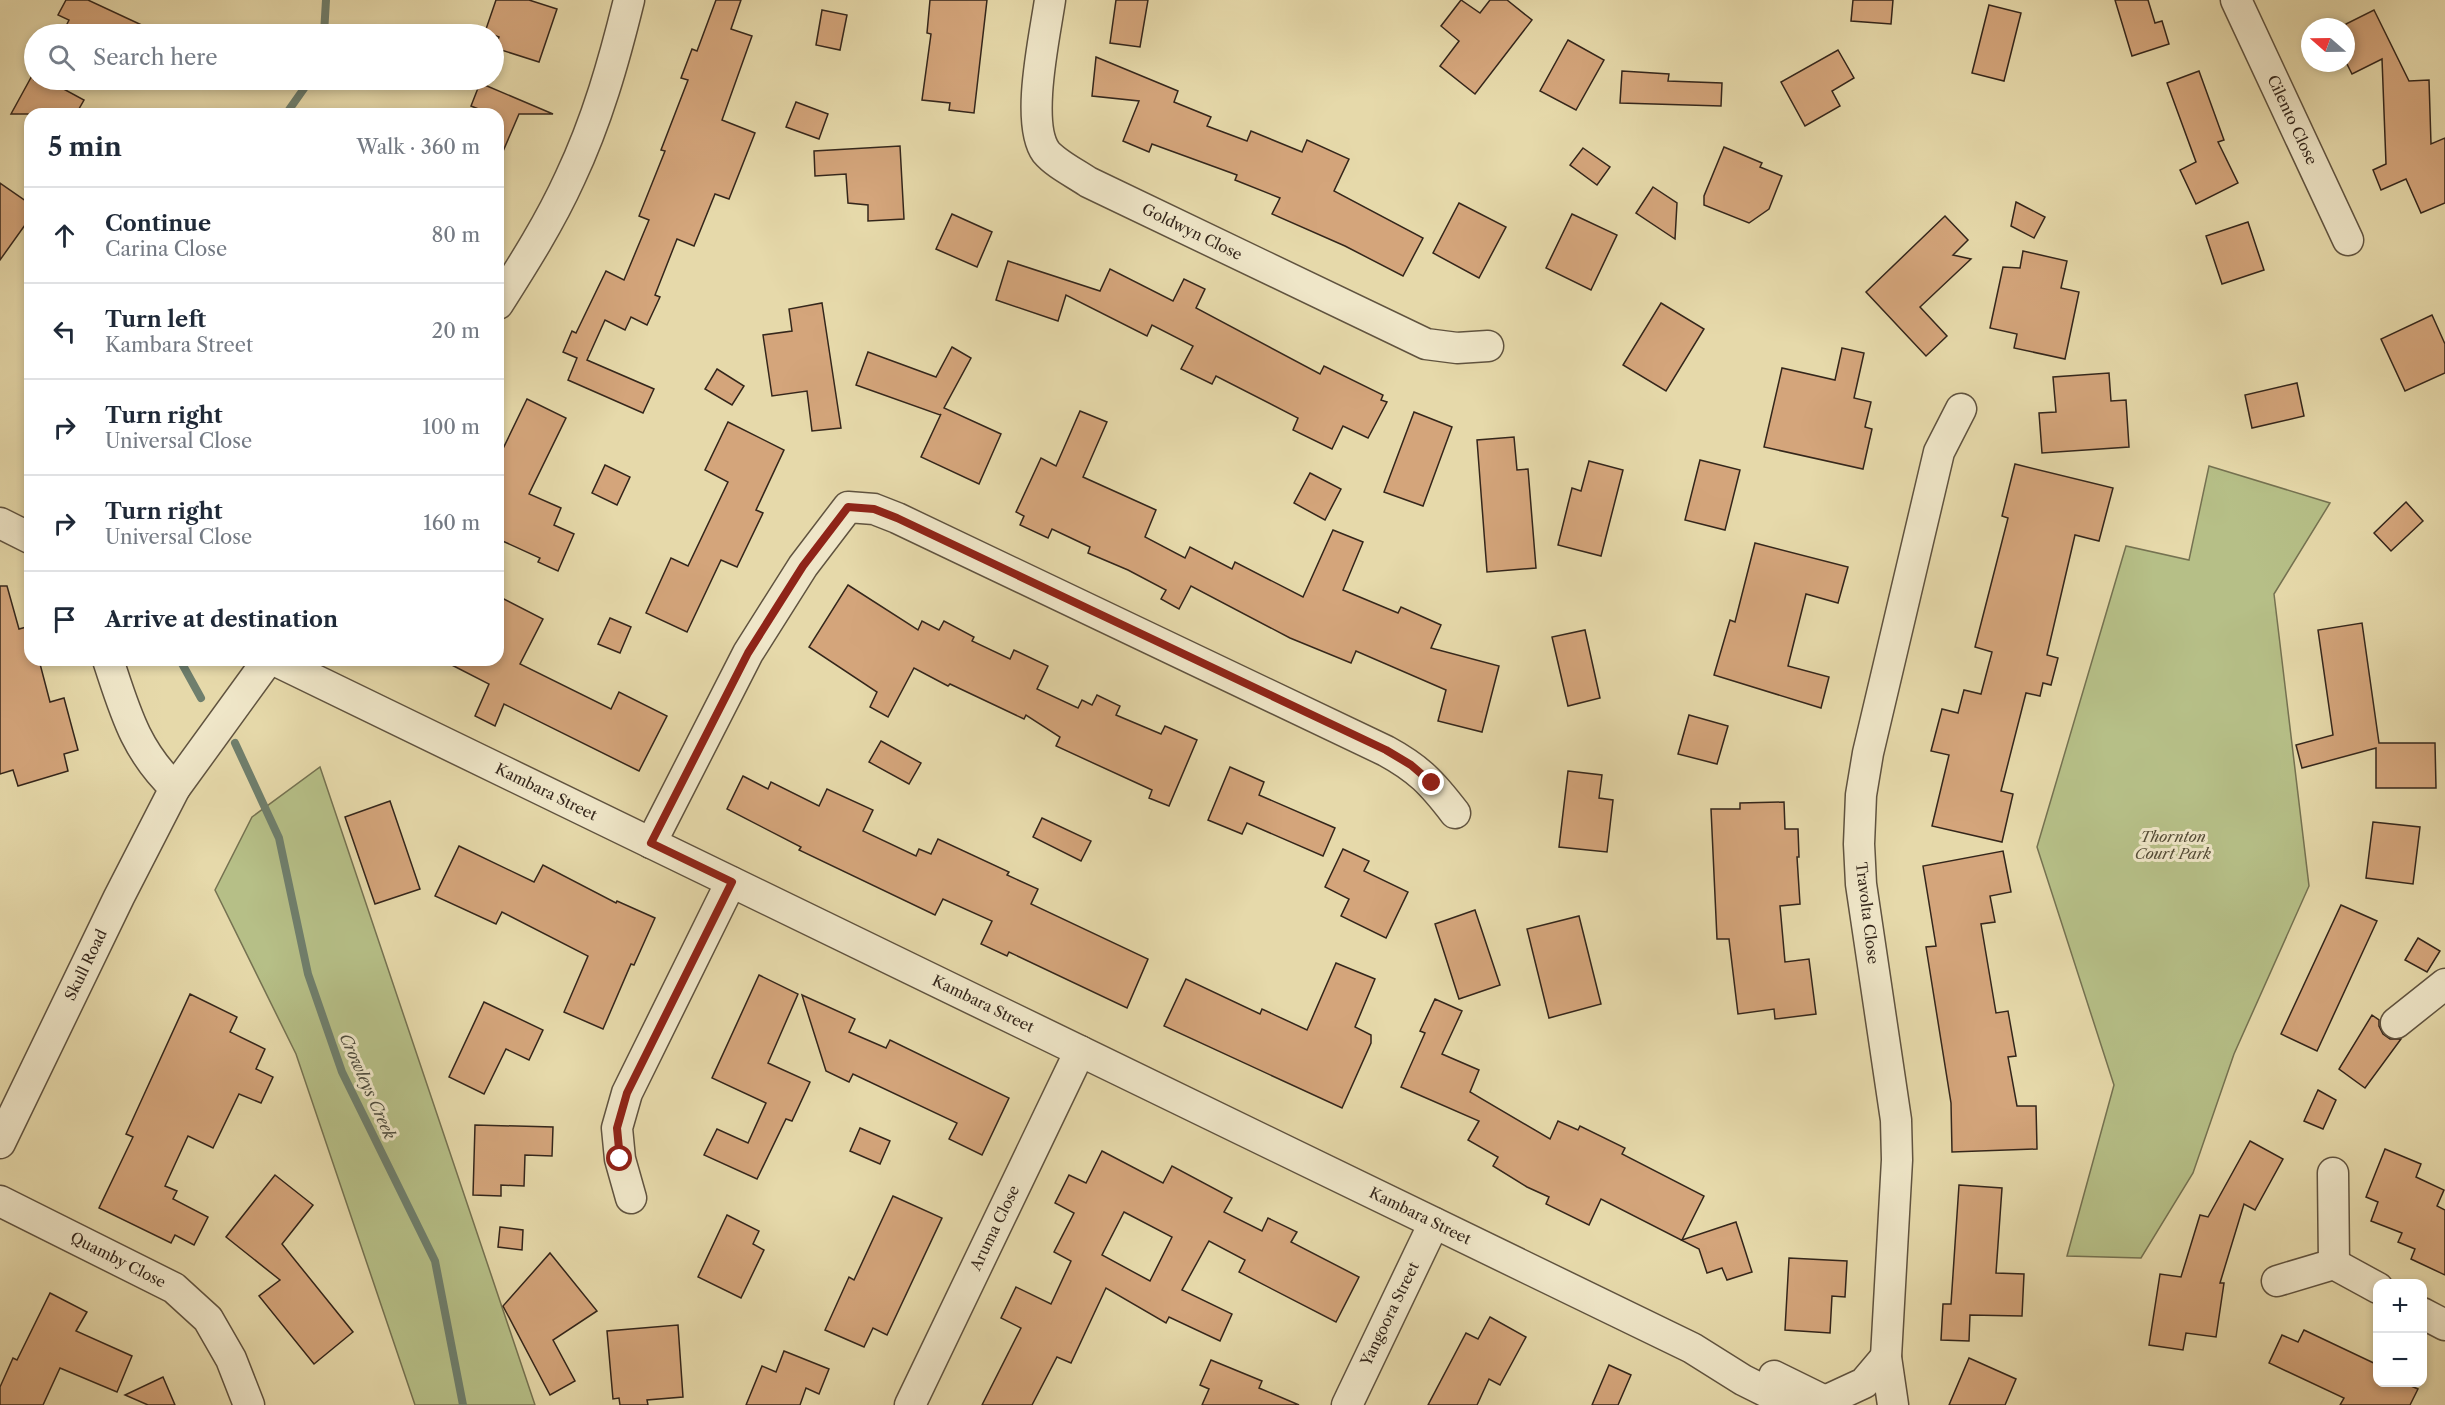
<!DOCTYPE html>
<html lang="en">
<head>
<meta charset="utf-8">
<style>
  body { margin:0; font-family:"Libre Caslon Text",serif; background:#f2f2f3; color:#1f2937 }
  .controls { position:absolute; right:18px; bottom:18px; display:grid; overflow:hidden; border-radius:12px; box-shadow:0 3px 9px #0003 }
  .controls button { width:54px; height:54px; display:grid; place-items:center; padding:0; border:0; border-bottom:2px solid #e0e1e3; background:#fff; color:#1f2937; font:30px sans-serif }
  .compass { position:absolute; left:2301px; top:18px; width:54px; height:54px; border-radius:50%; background:#fff; box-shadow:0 3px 9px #0003; rotate:290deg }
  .stop { position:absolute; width:18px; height:18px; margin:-14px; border:4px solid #8f2418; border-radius:50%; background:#fff }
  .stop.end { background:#8f2418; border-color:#fff; box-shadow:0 2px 6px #0008 }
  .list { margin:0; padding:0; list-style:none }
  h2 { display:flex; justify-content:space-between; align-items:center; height:78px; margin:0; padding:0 24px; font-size:26px }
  h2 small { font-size:20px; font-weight:400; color:#747a83 }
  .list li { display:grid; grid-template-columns:39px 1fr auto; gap:18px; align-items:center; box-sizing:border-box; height:96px; padding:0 24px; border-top:2px solid #e0e1e3 }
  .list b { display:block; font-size:22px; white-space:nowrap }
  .list p { margin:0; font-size:20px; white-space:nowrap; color:#747a83 }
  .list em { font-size:20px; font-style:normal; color:#747a83 }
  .icon { flex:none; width:33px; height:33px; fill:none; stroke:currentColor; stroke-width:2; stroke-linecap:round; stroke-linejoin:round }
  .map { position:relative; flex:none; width:2445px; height:1405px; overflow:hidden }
  .search { position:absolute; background:#fff; box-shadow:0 3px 9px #0003; left:24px; top:24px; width:480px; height:66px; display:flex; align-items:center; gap:15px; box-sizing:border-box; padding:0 21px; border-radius:33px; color:#747a83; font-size:22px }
  .panel { position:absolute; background:#fff; box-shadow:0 3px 9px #0003; left:24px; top:108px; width:480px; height:558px; border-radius:18px }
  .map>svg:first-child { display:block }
  .green { fill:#b6bf87; stroke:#757251; stroke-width:1.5 }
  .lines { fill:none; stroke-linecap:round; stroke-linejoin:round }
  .stream { stroke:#6f7f6d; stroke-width:8 }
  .building { fill:#d4a57b; stroke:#34261b; stroke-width:1.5; fill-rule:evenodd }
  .minor-casing { stroke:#60533f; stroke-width:33 }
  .minor { stroke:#efe6c8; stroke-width:30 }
  .route { stroke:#8f2418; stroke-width:8 }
  .labels { text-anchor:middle; stroke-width:6; stroke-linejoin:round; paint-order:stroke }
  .street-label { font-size:15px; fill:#34261b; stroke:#efe6c8 }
  .park-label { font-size:15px; font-style:italic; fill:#544c36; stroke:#efe6c8 }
  .water-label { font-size:16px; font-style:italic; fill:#4d4b3d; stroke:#efe6c8 }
</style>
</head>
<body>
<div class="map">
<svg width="2445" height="1405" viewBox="0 0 2445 1405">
  <rect width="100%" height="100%" fill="#e6d9aa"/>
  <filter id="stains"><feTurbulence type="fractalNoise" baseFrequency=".00333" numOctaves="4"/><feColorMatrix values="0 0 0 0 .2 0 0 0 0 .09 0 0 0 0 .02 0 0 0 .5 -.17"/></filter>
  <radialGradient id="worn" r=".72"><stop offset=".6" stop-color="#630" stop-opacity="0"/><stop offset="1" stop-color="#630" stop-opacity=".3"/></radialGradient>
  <g class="green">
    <polygon points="2209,466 2330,503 2274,594 2309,886 2234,1054 2193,1173 2141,1258 2067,1256 2114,1085 2037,847 2126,546 2189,560"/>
    <polygon points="320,767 535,1405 415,1405 296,1054 215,890 252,817"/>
  </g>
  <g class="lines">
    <g class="stream">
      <polyline points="324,34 326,0"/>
      <polyline points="286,114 310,80"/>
      <polyline points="180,660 201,698"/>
      <polyline points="235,743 279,838 308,974 342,1072 435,1261 463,1405"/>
    </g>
  </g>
  <g class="building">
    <polygon points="66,0 88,0 161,34 62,34 69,20 58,15"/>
    <polygon points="496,0 529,0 557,9 539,62 495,48 499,37 485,32"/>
    <polygon points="716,0 741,0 731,29 752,36 722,120 755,133 729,199 715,194 694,246 677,239 655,295 660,297 647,325 631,317 625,330 605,320 587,360 654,389 643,413 568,380 577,358 563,352 572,331 576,333 606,271 624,280 649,220 639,216 665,151 661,150 688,80 681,78 692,49 697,51"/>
    <polygon points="930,0 987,0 974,113 949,110 950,103 922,100 931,34 927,33"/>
    <polygon points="1116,0 1148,0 1140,47 1110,43"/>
    <polygon points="1461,0 1480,13 1490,0 1507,0 1532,20 1475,94 1440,66 1459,41 1441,26"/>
    <polygon points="1853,0 1893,0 1891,24 1851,21"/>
    <polygon points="2115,0 2148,0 2155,23 2162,21 2169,44 2132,56"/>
    <polygon points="1989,5 2021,13 2004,81 1972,73"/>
    <polygon points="822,10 847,15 840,50 816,45"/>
    <polygon points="2374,10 2409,81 2429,80 2431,144 2445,138 2445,203 2421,213 2406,179 2381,190 2373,170 2386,164 2382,59 2352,74 2346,62 2346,24"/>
    <polygon points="1568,40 1604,60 1576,110 1540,91"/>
    <polygon points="1838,50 1854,78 1832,91 1840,106 1805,126 1781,82"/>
    <polygon points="1096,57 1178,91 1174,102 1211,117 1207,126 1247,141 1251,131 1302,152 1307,140 1349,159 1334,191 1423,238 1403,276 1345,246 1272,214 1280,198 1235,180 1237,175 1152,144 1149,152 1123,141 1139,101 1092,96"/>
    <polygon points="1622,71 1669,74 1668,81 1722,83 1721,106 1620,103"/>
    <polygon points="2199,71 2224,140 2218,142 2238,183 2196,204 2180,170 2196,162 2167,83"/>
    <polygon points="34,72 34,80 47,80 84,100 76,114 11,114"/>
    <polygon points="480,83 553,114 519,114 498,163 498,114 491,114 471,106"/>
    <polygon points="796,102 828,114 819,139 786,127"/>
    <polygon points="900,146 904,219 868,221 868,205 848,203 846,174 815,176 814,151"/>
    <polygon points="1724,147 1762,163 1760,167 1782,176 1769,209 1749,223 1704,205 1704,196"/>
    <polygon points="1583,148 1610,167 1597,185 1570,165"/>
    <polygon points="0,183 30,204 30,218 0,260"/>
    <polygon points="1653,187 1677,203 1675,239 1636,213"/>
    <polygon points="2016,202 2045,217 2034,238 2011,226"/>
    <polygon points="1459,203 1506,227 1479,278 1433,253"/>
    <polygon points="952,214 992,232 977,267 936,249"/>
    <polygon points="1572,214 1617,235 1591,290 1546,268"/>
    <polygon points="1945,216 1968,240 1953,255 1971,259 1920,307 1947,336 1926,356 1866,292"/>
    <polygon points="2248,222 2264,270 2222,284 2206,236"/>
    <polygon points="2023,251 2067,261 2061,288 2079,292 2065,359 2014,348 2017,334 1990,328 2003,267 2020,268"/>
    <polygon points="1008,261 1100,291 1110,269 1173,301 1184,279 1205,289 1196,308 1320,374 1324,366 1383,395 1381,400 1387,402 1368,438 1343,426 1332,449 1293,430 1298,418 1216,376 1212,384 1181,369 1193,346 1152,325 1147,336 1066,295 1058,321 996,300"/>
    <polygon points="822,303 841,428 812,431 807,391 772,396 763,335 792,331 789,309"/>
    <polygon points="1661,303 1704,329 1666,391 1623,365"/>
    <polygon points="2432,315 2445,344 2445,373 2405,391 2381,339"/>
    <polygon points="952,347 971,358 944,408 1001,434 979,484 921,457 941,414 940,415 856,385 868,352 936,377"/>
    <polygon points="1842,348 1864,353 1854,398 1871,402 1865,427 1872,429 1863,469 1764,447 1782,368 1835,380"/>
    <polygon points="717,369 744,386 732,405 705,389"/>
    <polygon points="2109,373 2111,401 2126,400 2129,447 2042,453 2039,413 2056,412 2053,377"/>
    <polygon points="2297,383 2304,416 2252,428 2245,395"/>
    <polygon points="527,399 566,418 529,494 561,508 554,525 574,534 558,571 538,562 540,558 498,539 498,459"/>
    <polygon points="1080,411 1107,422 1083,477 1156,510 1145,537 1185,558 1190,547 1232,569 1235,562 1303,597 1333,530 1363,542 1343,590 1398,613 1401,607 1441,625 1431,648 1499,666 1482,732 1438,721 1446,690 1356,651 1351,663 1290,638 1191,586 1179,609 1161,599 1166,590 1128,570 1088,553 1090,547 1052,529 1048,538 1020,525 1024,516 1016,512 1041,458 1056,466"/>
    <polygon points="1414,412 1452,427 1423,506 1384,492"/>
    <polygon points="728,422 784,450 756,510 763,513 737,567 721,560 687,632 646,613 671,558 688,566 728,482 705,470"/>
    <polygon points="1514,437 1517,470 1528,469 1536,568 1487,572 1477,440"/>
    <polygon points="1700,460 1740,470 1725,530 1685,520"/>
    <polygon points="1589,461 1623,470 1601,556 1558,545 1572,488 1581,491"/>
    <polygon points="2015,464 2113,488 2099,541 2075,535 2047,655 2058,658 2051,685 2043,683 2040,696 2026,693 2001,791 2013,794 2002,842 1932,826 1949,755 1931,751 1942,709 1958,713 1964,690 1981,694 1992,652 1975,647 2008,518 2002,516"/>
    <polygon points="605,465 630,477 617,505 592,493"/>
    <polygon points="1310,473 1341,489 1325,520 1294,503"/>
    <polygon points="2406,502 2423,521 2391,551 2374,533"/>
    <polygon points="1755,543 1848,567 1838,603 1806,594 1788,666 1829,677 1821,708 1714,675 1730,620 1735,622"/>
    <polygon points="848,585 918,630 922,621 939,630 944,621 974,637 972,641 1010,659 1014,650 1048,666 1037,689 1078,708 1082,700 1092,705 1097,695 1120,706 1116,715 1161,734 1165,726 1197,740 1169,806 1149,798 1152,790 1056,746 1060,737 1026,715 1024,719 950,684 948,686 914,668 888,717 870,707 877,692 809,647"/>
    <polygon points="0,586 7,586 19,629 30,626 30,660 39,660 50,702 64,698 78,750 64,754 68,771 18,786 13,770 0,774"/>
    <polygon points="498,596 543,619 520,664 611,709 619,692 667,716 639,771 504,704 495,726 475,716 489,684 442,660 498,660"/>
    <polygon points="610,618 631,627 620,653 598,644"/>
    <polygon points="2362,623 2379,743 2435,743 2436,788 2376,788 2376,748 2302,768 2296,745 2333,735 2318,630"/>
    <polygon points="1585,630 1600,698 1568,706 1552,637"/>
    <polygon points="1689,715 1728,726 1717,764 1678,754"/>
    <polygon points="881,741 921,763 909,784 869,762"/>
    <polygon points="1230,767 1264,782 1259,795 1335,828 1323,856 1247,823 1242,834 1208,820"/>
    <polygon points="1568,771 1602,775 1599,798 1613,800 1607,852 1559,847"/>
    <polygon points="743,776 768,789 771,782 819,806 827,789 873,810 863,831 916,856 919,849 931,854 938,839 1009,872 1007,875 1038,889 1031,904 1148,959 1127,1008 1009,952 1007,956 981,944 992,921 943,899 935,915 799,850 801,847 727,809"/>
    <polygon points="390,801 420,889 375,904 345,817"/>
    <polygon points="1784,802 1785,829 1798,829 1799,857 1797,857 1800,904 1780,906 1785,962 1809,959 1816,1014 1775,1019 1774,1009 1738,1014 1729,939 1717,939 1711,809 1740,809 1740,803"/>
    <polygon points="1042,818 1091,841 1081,861 1033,837"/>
    <polygon points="2373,822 2420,827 2413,884 2366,878"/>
    <polygon points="459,846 534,882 543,865 616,903 617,901 655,918 634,965 631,964 603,1029 564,1012 588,956 502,912 496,924 435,896"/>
    <polygon points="1343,849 1369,861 1364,871 1408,892 1386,938 1341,916 1349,899 1325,887"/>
    <polygon points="2003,851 2011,892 1990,896 1995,922 1981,924 1996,1013 2008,1011 2016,1056 2008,1057 2017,1106 2036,1106 2037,1149 1952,1152 1951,1103 1926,947 1936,946 1923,866"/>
    <polygon points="2341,905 2377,921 2317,1051 2281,1034"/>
    <polygon points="1475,910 1500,985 1459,999 1435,924"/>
    <polygon points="1579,916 1601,1004 1549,1018 1527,929"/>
    <polygon points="2418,938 2440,951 2427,972 2405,960"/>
    <polygon points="1336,963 1375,979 1355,1027 1371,1035 1371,1043 1342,1108 1164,1026 1186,979 1260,1014 1262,1009 1307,1030"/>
    <polygon points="759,975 798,994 768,1063 810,1082 792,1121 786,1119 757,1179 704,1155 717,1129 748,1143 766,1103 712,1078"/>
    <polygon points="190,994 237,1017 230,1032 265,1049 256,1069 273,1077 261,1103 239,1094 213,1148 188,1136 165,1186 177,1191 173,1199 208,1217 194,1245 175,1235 171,1243 99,1208 133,1137 126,1134"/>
    <polygon points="802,995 855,1019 849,1032 886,1048 890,1040 1009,1098 982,1155 949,1139 957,1123 853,1074 849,1082 826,1071"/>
    <polygon points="1435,999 1462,1011 1442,1054 1479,1070 1470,1092 1550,1139 1558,1121 1578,1130 1580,1126 1625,1148 1622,1154 1704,1196 1682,1240 1736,1222 1752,1272 1727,1280 1722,1268 1707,1273 1699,1249 1601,1199 1589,1225 1546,1204 1549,1197 1527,1187 1493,1166 1498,1157 1468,1140 1479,1121 1401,1087 1425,1033 1420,1031"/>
    <polygon points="484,1002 543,1030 529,1060 506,1049 484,1094 449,1077"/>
    <polygon points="2372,1015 2379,1020 2379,1026 2383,1034 2390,1039 2401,1039 2365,1088 2339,1069"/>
    <polygon points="2318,1090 2336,1100 2323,1129 2304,1121"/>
    <polygon points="475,1125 553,1127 552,1156 525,1155 524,1186 501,1185 501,1196 473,1195"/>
    <polygon points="860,1128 890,1141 880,1164 850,1151"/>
    <polygon points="2250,1141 2283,1159 2255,1210 2244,1204 2220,1283 2224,1283 2216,1337 2186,1333 2183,1350 2149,1345 2160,1274 2181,1277 2200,1215 2208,1217"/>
    <polygon points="2385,1149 2421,1164 2416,1177 2444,1190 2437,1206 2445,1210 2445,1275 2411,1259 2415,1249 2398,1242 2402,1233 2371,1221 2378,1202 2366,1197"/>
    <path d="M1102,1151l61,32 9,-17 60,32 -8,14 38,19 6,-13 29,14 -6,10 68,35 -23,45 -97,-50 6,-12 -36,-19 -27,49 50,24 -12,27 -51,-24 -3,6 -60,-35 -35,75 -14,-6 -25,48h-50l39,-77 -20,-10 15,-31 35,17 20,-43 -17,-9 20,-39 -19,-10 14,-28 17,8zM1124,1212l48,25 -22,44 -48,-26z"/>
    <polygon points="275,1175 313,1205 282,1244 353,1332 314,1364 259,1296 280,1280 226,1237"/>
    <polygon points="1959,1185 2002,1188 1996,1273 2024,1274 2022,1316 1970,1315 1969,1341 1941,1340 1943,1304 1951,1304"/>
    <polygon points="893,1196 942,1218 887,1335 873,1328 864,1347 825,1330 849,1277 854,1280"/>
    <polygon points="727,1215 759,1231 753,1244 764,1250 741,1298 698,1277"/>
    <polygon points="500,1227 523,1230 522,1250 498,1247"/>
    <polygon points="550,1253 597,1311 553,1340 575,1381 550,1395 503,1306"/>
    <polygon points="1789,1258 1847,1261 1845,1297 1832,1296 1830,1333 1785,1330"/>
    <polygon points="50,1293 87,1312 76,1331 132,1356 117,1392 60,1368 43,1405 0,1405 0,1387 13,1358 17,1360"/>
    <polygon points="1490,1317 1526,1337 1500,1385 1489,1379 1477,1405 1428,1405 1466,1333 1478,1339"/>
    <polygon points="678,1325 683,1397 647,1400 648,1405 620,1405 619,1398 613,1399 607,1331"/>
    <polygon points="2304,1330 2378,1365 2378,1383 2404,1383 2418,1389 2410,1405 2340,1405 2344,1398 2269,1363 2282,1335 2298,1342"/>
    <polygon points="784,1351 829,1369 819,1394 806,1388 800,1405 746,1405 762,1366 776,1372"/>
    <polygon points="1969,1358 2016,1379 2005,1405 1949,1405"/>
    <polygon points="1211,1360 1262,1381 1259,1388 1299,1405 1202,1405 1209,1389 1200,1385"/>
    <polygon points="1609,1365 1631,1375 1618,1405 1592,1405"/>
    <polygon points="163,1377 175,1405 148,1405 125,1395"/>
  </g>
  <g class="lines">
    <defs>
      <g id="minor">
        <path d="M1050,0c-5,35 -25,123 -4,152 10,12 29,21 42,30l338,162 31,4 31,-2"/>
        <polyline points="2236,0 2348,240"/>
        <path d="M498,304c26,-41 52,-82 72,-126 27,-57 44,-117 59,-178"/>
        <polyline points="0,523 30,538"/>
        <path d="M108,660c17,51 27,90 67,128"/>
        <polyline points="274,660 1692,1348 1743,1380 1793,1405"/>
        <path d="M651,843l97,-190 55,-87 45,-59 26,2 23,9 489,233c33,18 46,32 69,62"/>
        <polyline points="2396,1023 2445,984"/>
        <polyline points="0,1143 119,897 175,788 268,660"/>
        <polyline points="2333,1173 2334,1264"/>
        <polyline points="631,1198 620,1159 617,1128 627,1093 731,882"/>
        <polyline points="0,1201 174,1288 208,1319 231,1359 249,1405"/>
        <polyline points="2334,1264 2378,1288"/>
        <polyline points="2277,1281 2334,1264"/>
        <polyline points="2422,1313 2445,1325"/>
        <polyline points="1774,1376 1833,1405"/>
        <polyline points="1825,1401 1864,1383 1886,1357"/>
        <polyline points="910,1405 1080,1051"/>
        <polyline points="1347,1405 1434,1223"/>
        <polyline points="1893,1405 1886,1357 1897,1160 1896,1120 1861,884 1859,844 1861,795 1868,753 1939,452 1961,409"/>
      </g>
    </defs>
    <use href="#minor" class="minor-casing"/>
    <use href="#minor" class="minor"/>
  </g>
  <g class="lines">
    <polyline class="route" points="620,1159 617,1128 627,1093 732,882 651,843 748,653 803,566 848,507 874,509 897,518 1386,750 1411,765 1432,783"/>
  </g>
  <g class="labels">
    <g class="street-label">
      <text transform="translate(2292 120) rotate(65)" y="5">Cilento Close</text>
      <text transform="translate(1192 232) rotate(26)" y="5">Goldwyn Close</text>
      <text transform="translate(546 792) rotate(26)" y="5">Kambara Street</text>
      <text transform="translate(1867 913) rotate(83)" y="5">Travolta Close</text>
      <text transform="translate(86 965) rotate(-64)" y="5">Skull Road</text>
      <text transform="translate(983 1004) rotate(26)" y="5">Kambara Street</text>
      <text transform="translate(1420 1216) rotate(26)" y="5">Kambara Street</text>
      <text transform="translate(995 1228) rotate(-64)" y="5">Aruma Close</text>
      <text transform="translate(118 1260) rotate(27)" y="5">Quamby Close</text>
      <text transform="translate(1390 1314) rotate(-64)" y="5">Yangoora Street</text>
    </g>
    <g class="park-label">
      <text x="2173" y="842">Thornton<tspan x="2173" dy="17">Court Park</tspan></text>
    </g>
    <g class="water-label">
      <text transform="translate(368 1086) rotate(66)" y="6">Crowleys Creek</text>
    </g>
  </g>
  <rect width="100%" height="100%" filter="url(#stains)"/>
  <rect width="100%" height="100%" fill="url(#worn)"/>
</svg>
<div class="controls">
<button>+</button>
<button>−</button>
</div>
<svg class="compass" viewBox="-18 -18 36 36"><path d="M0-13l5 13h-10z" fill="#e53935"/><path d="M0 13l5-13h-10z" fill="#747a83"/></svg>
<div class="stop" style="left:620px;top:1159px"></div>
<div class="stop end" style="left:1432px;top:783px"></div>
<div class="search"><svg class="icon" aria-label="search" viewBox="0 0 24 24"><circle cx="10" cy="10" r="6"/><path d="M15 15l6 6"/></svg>Search here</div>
<section class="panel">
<h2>5 min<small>Walk · 360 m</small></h2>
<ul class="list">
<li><svg class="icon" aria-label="ahead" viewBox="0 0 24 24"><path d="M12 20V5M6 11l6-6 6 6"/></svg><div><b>Continue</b><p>Carina Close</p></div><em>80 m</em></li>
<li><svg class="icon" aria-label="left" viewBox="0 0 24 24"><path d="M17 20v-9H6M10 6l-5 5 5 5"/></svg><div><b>Turn left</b><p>Kambara Street</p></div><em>20 m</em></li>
<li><svg class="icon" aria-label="right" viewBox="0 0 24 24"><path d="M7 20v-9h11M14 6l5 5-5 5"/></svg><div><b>Turn right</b><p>Universal Close</p></div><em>100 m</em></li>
<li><svg class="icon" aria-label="right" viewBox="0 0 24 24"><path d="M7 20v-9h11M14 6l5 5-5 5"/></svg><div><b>Turn right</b><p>Universal Close</p></div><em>160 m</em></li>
<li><svg class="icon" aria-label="arrive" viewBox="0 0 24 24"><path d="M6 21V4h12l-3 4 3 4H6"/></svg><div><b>Arrive at destination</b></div></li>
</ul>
</section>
</div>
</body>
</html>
